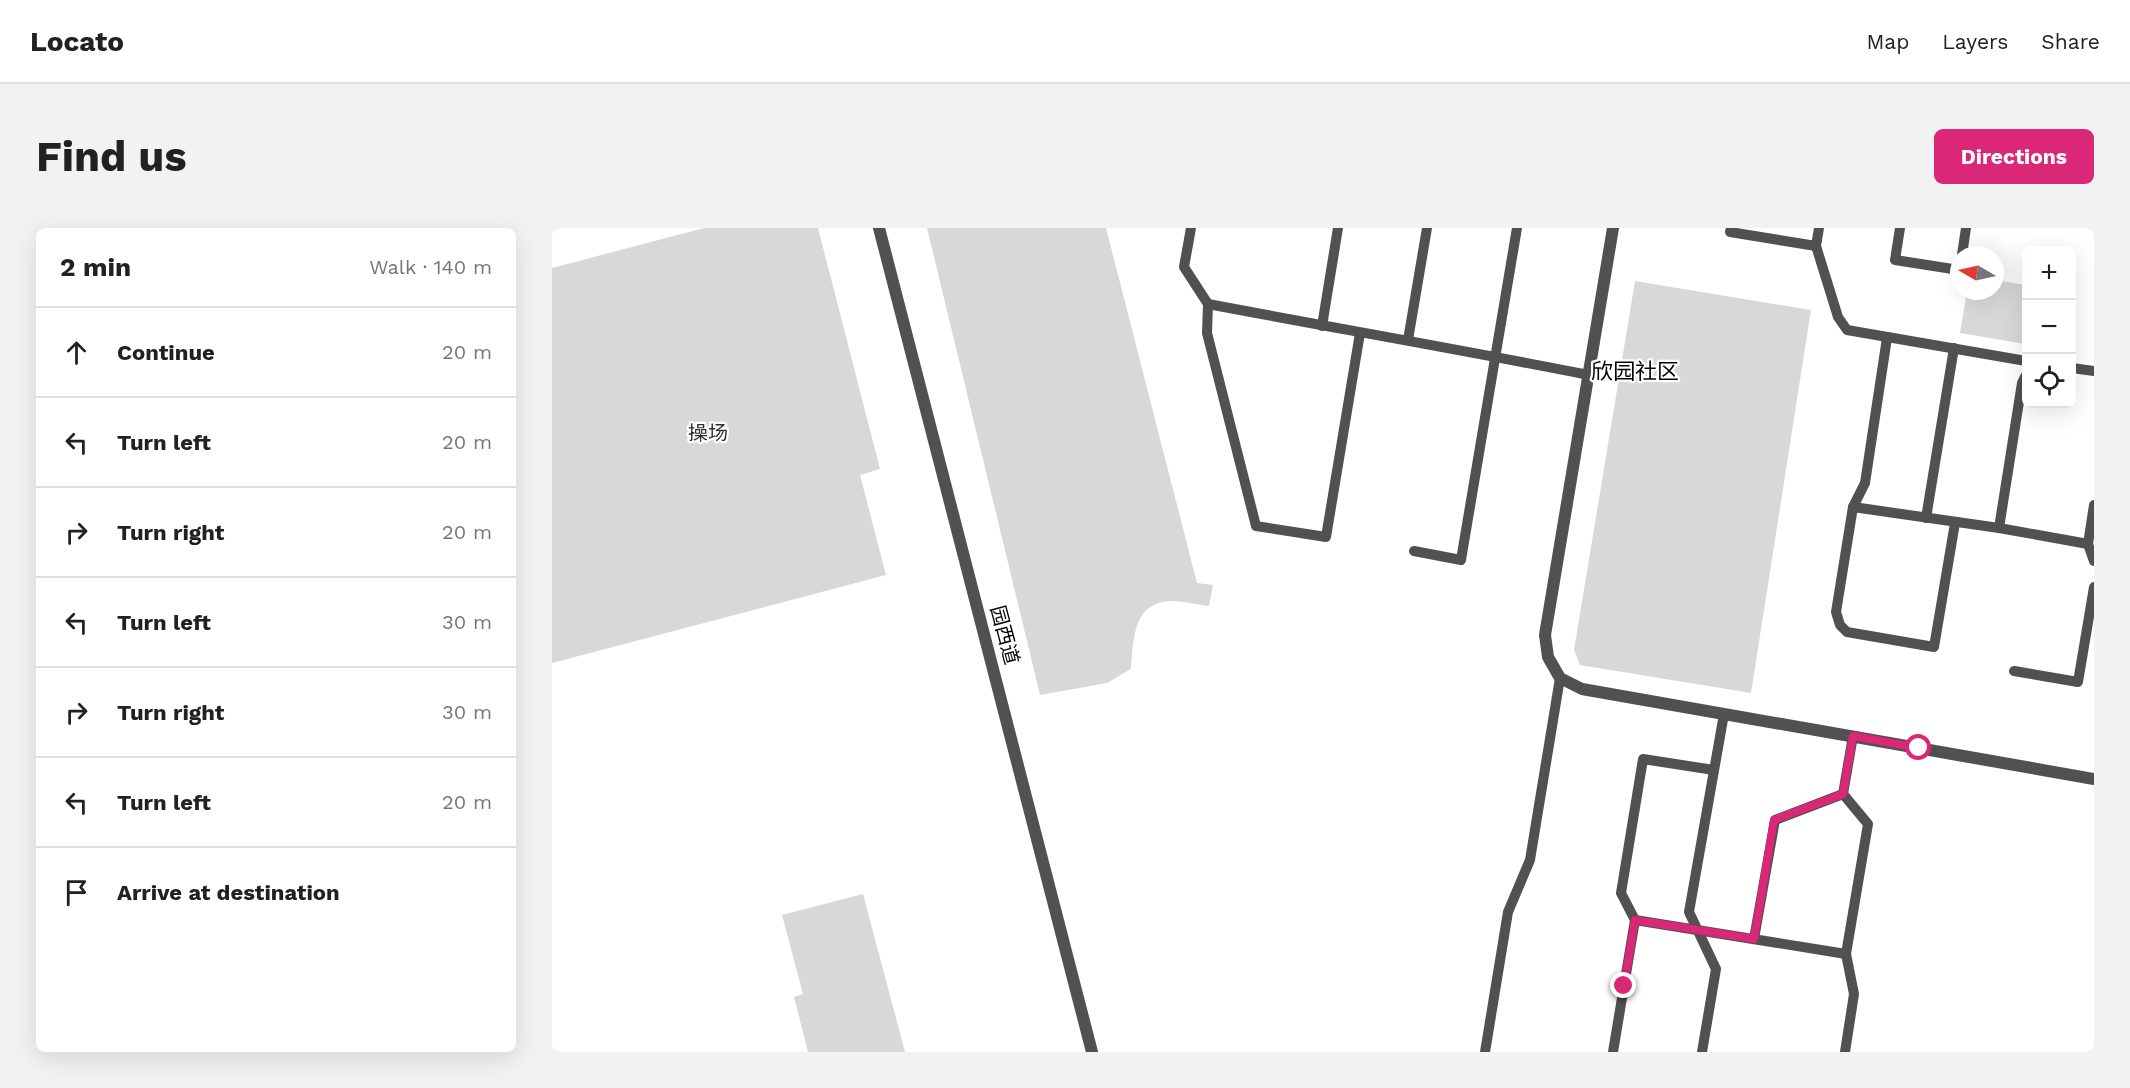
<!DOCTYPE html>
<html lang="en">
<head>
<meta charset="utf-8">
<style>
  body { margin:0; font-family:"Work Sans","Noto Sans SC",sans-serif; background:#f2f2f2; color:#202124 }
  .controls { position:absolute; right:18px; top:18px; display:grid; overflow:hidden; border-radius:9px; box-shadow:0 6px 24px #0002 }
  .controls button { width:54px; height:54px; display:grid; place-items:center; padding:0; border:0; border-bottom:2px solid #e0e0e0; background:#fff; color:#202124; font:30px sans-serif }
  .compass { position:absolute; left:1398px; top:18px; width:54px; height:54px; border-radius:50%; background:#fff; box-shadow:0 6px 24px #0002; rotate:279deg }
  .stop { position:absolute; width:18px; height:18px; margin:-14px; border:4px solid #db2777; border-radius:50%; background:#fff }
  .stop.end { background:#db2777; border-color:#fff; box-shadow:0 2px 6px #0008 }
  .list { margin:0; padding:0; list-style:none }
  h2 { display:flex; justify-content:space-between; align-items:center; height:78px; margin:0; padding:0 24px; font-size:26px }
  h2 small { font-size:20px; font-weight:400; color:#757577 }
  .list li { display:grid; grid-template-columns:39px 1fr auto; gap:18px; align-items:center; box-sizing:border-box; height:90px; padding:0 24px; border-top:2px solid #e0e0e0 }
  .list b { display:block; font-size:22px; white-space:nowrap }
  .list em { font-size:20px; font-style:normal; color:#757577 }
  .icon { flex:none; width:33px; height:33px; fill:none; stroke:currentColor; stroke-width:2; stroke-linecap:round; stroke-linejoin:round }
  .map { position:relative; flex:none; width:1542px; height:824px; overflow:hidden; border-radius:9px }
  header { display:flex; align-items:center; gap:36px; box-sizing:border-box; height:84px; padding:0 30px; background:#fff; border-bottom:2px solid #e0e0e0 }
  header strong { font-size:28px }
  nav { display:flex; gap:33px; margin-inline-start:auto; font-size:21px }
  .intro { display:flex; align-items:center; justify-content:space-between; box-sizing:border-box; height:144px; padding:0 36px }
  h1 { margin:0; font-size:42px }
  .button { padding:15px 27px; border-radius:9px; background:#db2777; color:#fff; font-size:21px; font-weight:700 }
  main { display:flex; gap:36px; padding:0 36px }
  aside { flex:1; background:#fff; border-radius:9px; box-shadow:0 6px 24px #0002 }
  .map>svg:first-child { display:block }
  .green { fill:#d8d8d8 }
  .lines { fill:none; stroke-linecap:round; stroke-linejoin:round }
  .service { stroke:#515151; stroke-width:10 }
  .minor { stroke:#515151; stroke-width:12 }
  .tertiary { stroke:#515151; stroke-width:12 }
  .route { stroke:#db2777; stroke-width:8 }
  .labels { text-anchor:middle; stroke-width:4.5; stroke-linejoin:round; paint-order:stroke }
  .park-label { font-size:20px; fill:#2f2f2f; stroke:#fff }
  .street-label { font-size:20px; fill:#000; stroke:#fff }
  .quarter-label { font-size:22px; fill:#000; stroke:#fff }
</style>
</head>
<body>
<header>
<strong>Locato</strong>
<nav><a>Map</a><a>Layers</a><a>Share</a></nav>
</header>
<div class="intro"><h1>Find us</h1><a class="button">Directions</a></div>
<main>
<aside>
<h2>2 min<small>Walk · 140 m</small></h2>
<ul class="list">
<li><svg class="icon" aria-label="ahead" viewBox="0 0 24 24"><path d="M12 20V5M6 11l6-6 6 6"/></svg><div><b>Continue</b></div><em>20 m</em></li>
<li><svg class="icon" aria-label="left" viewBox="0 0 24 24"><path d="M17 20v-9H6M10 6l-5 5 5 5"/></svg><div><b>Turn left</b></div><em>20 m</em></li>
<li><svg class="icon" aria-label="right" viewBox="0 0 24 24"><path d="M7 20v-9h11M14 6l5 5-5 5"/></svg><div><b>Turn right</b></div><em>20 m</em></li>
<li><svg class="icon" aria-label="left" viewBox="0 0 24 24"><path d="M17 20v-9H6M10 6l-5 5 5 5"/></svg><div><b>Turn left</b></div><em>30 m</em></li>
<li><svg class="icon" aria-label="right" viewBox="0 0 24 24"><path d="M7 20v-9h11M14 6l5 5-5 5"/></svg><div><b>Turn right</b></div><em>30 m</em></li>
<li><svg class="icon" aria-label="left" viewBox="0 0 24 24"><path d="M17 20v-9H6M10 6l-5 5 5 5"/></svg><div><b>Turn left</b></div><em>20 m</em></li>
<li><svg class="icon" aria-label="arrive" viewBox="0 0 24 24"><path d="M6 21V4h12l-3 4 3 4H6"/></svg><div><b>Arrive at destination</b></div></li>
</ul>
</aside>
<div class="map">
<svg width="1542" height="824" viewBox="0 0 1542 824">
  <rect width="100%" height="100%" fill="#fff"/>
  <g class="green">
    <polygon points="152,0 266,0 328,241 308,247 334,347 0,435 0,40"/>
    <path d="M375,0h179l91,355 16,2 -4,21c-12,-1 -25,-5 -37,-5 -40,1 -38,39 -41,68l-24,14 -67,12z"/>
    <polygon points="1443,52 1474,57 1473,116 1408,105 1415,63 1443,63"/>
    <polygon points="1083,53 1259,82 1199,465 1028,437 1022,422"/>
    <polygon points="311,666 353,824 256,824 242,769 251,766 230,687"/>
  </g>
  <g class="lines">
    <g class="service">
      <path d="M639,0l-7,39 24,37c127,24 254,46 381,71"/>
      <polyline points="1179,0 1178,4 1264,18 1267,0"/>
      <polyline points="1348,0 1343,32 1407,42"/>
      <polyline points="1264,18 1286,89 1295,102 1474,133"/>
      <polyline points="1410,27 1414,0"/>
      <polyline points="656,76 655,105 704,298 774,309 808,105"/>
      <polyline points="770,98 786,0"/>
      <polyline points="1335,110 1313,255 1301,279 1284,384 1288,397 1295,404 1382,419 1403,295"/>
      <polyline points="856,112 875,0"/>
      <polyline points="1520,140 1542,143"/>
      <polyline points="1542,277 1536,316 1542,333"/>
      <polyline points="1301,279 1447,300 1536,316"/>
      <polyline points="1374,290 1402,120"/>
      <polyline points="1447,300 1470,155 1474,147"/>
      <polyline points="862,323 909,332 965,0"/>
      <polyline points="1462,443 1526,454 1542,359"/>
      <polyline points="1083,692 1069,665 1091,531 1162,542"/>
      <polyline points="1202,711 1223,592 1291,566 1301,508"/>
      <polyline points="933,824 956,684 978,632 1008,450"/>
      <polyline points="1061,824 1083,692 1294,726 1316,596 1291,566"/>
      <polyline points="1150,824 1164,741 1137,684 1172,486"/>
      <polyline points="1293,824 1302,766 1294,726"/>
    </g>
    <polyline class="minor" points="1061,0 993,407 996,429 1008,450 1030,461 1542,551"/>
    <polyline class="tertiary" points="327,0 540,824"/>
  </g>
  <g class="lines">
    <polyline class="route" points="1072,758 1083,692 1202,711 1222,592 1291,566 1301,508 1367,520"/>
  </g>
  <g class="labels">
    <g class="park-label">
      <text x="156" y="212">操场</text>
    </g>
    <g class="street-label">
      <text transform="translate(453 407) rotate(75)" y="7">园西道</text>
    </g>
    <g class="quarter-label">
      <text x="1083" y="151">欣园社区</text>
    </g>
  </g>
</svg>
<div class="controls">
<button>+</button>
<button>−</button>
<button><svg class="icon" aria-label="locate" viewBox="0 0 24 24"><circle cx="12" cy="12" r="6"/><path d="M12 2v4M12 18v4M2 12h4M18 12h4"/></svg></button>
</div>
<svg class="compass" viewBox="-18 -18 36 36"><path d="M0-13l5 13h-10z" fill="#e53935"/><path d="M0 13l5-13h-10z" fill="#757577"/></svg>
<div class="stop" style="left:1367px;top:520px"></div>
<div class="stop end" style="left:1072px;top:758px"></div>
</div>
</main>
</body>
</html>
